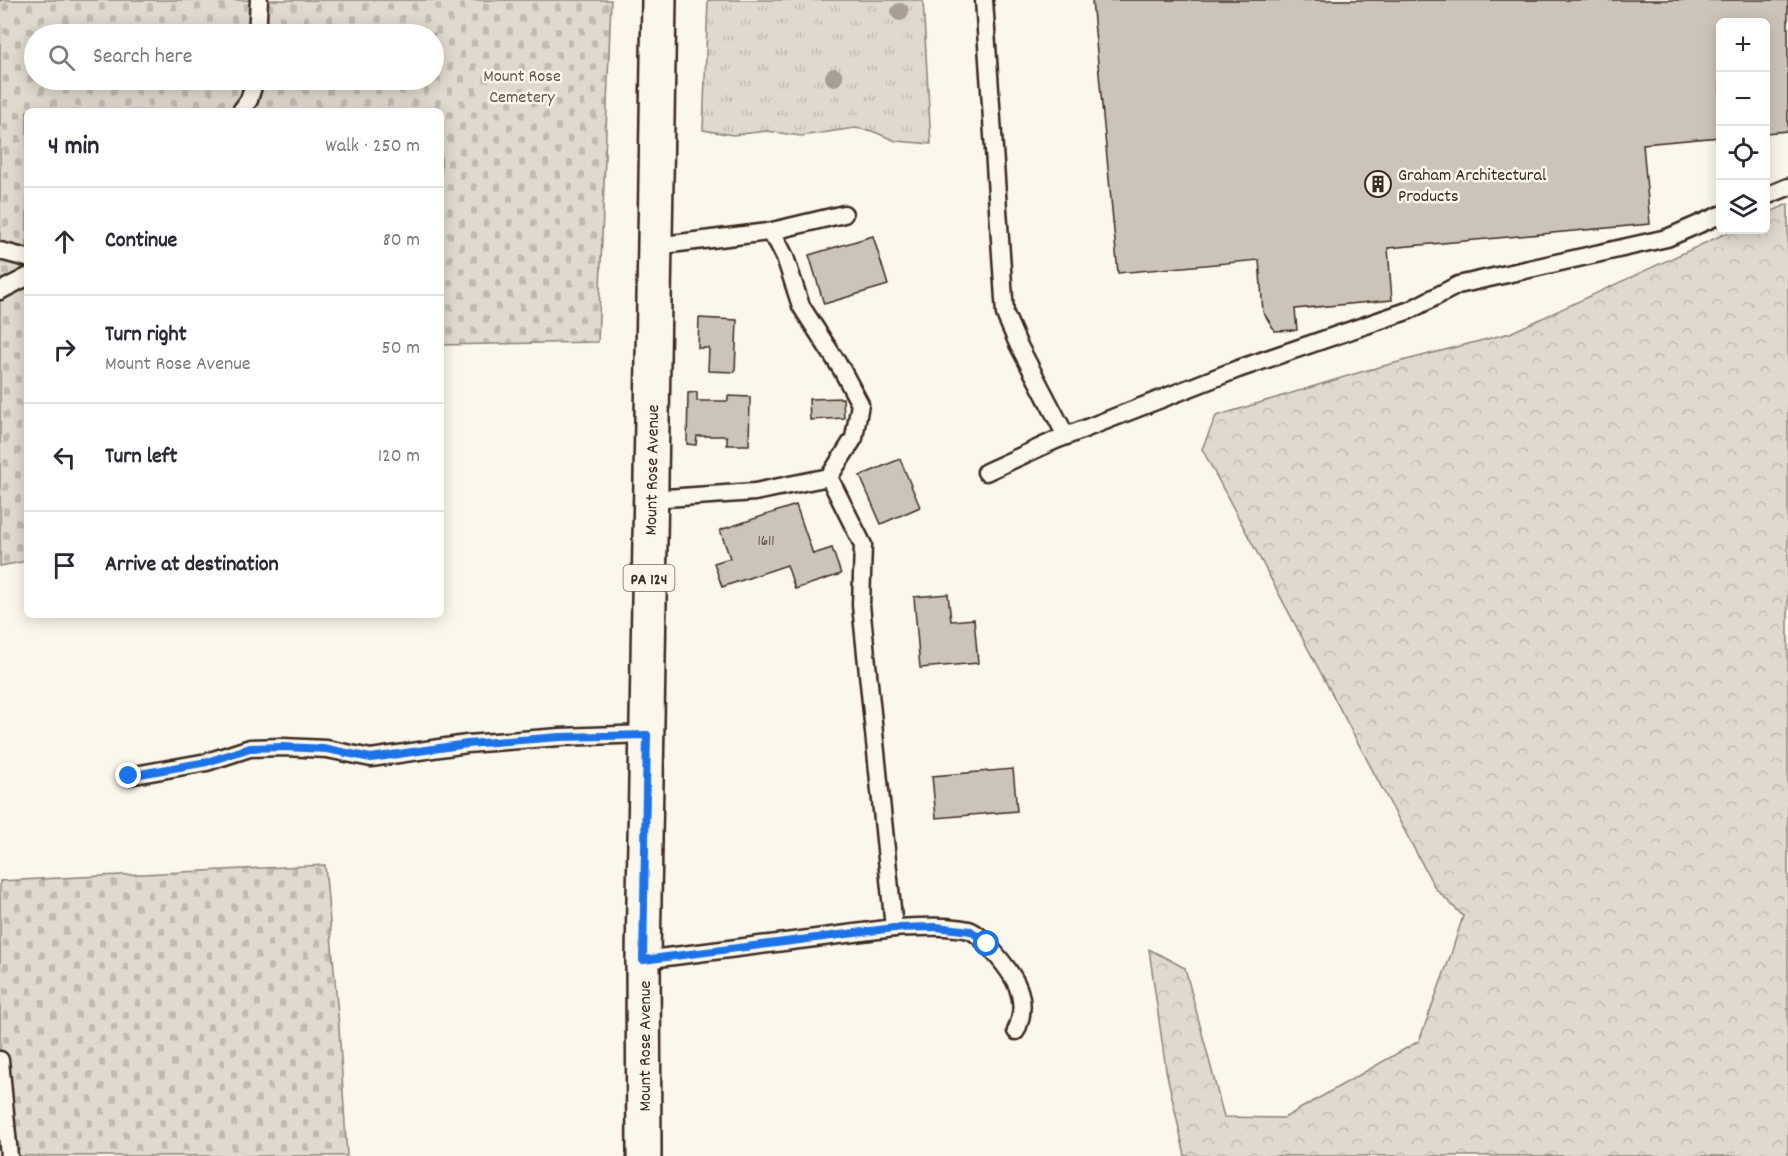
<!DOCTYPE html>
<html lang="en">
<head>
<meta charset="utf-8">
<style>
  body { margin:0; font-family:Dekko,sans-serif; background:#f7f7f7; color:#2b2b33 }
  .controls { position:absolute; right:18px; top:18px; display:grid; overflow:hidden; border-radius:9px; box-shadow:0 3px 15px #0003 }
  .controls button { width:54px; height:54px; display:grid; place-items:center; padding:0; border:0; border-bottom:2px solid #e1e1e2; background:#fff; color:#2b2b33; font:30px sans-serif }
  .stop { position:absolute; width:18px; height:18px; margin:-14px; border:4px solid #1a73e8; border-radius:50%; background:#fff }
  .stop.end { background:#1a73e8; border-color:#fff; box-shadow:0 2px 6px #0008 }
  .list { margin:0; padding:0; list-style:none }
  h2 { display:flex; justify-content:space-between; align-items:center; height:78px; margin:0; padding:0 24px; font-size:26px }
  h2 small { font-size:20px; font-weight:400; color:#7c7c81 }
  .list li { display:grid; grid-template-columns:39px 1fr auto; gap:18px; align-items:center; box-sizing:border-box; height:108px; padding:0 24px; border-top:2px solid #e1e1e2 }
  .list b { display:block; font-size:22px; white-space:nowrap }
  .list p { margin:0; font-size:20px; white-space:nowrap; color:#7c7c81 }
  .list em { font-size:20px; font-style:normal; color:#7c7c81 }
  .icon { flex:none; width:33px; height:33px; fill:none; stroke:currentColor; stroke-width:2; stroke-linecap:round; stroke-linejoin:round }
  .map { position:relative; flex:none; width:1788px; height:1156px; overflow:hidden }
  .search { position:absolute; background:#fff; box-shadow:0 3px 15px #0003; left:24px; top:24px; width:420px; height:66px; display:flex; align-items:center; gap:15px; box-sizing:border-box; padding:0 21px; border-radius:33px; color:#7c7c81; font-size:22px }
  .panel { position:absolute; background:#fff; box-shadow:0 3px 15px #0003; left:24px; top:108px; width:420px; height:510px; border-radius:9px }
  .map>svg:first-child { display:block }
  .grass { fill:url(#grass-tufts); stroke:#8d8276; stroke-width:1.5 }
  .forest { fill:url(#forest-crowns); stroke:#8d8276; stroke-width:1.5 }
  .cemetery { fill:url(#cemetery-stones); stroke:#8d8276; stroke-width:1.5; fill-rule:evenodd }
  .building { fill:#ccc4b9; stroke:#3b2a1e; stroke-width:1.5 }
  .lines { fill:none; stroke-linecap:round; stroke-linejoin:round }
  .service-casing { stroke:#3b2a1e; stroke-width:21 }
  .primary-casing { stroke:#3b2a1e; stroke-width:38 }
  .service { stroke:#fbf7ec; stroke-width:16 }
  .primary { stroke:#fbf7ec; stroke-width:33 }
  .tree { fill:#a89e93 }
  .route { stroke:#1a73e8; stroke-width:8 }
  .labels { text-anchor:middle; stroke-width:5; stroke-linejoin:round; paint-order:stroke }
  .number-label { font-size:15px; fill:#5f5045 }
  .shield { fill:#fbf7ec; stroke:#75685c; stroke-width:1.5 }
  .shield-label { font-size:16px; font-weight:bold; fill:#3b2a1e }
  .park-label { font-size:18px; fill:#64564a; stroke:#fbf7ec }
  .poi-label { font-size:18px; fill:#3b2a1e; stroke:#fbf7ec; text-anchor:start }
  .street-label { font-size:18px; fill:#3b2a1e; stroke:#fbf7ec }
</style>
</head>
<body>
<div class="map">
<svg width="1788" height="1156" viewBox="0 0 1788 1156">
  <defs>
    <pattern id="grass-tufts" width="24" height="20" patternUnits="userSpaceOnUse" patternTransform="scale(1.5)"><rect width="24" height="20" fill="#dfd9ce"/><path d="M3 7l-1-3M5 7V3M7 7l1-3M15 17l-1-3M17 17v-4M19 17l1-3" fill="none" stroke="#c0bab0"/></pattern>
    <pattern id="forest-crowns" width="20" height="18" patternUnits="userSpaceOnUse" patternTransform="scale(1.5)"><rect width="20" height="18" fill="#dfd9ce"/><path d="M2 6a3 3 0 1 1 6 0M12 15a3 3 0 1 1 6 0" fill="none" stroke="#c0bab0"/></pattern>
    <pattern id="cemetery-stones" width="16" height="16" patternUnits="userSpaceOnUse" patternTransform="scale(1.5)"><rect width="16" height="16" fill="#dfd9ce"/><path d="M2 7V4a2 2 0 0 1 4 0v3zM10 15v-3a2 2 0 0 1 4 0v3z" fill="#c0bab0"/></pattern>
  </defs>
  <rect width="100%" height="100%" fill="#fbf7ec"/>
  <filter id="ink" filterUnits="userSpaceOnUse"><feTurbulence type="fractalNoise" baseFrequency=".0167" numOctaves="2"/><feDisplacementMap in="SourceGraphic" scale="12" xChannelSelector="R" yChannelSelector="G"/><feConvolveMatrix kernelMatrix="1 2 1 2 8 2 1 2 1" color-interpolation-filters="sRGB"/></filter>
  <g filter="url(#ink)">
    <polygon class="grass" points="708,0 923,0 931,144 896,141 872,131 855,128 801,136 767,131 733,135 703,130"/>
    <polygon class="forest" points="1788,204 1788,1156 1185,1156 1166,1070 1149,949 1185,968 1224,1117 1284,1118 1419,1041 1451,954 1463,916 1435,888 1202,449 1216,416 1364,371 1510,333 1733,230 1766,230 1766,214"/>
    <g class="cemetery">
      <path d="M0,0h611l-13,342 -157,3v-234h-414v450l-27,5zM34,34h400v46h-400z"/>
      <polygon points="325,865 339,1027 347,1156 0,1156 0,881"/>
    </g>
    <g class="building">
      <polygon points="1092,0 1788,0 1788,131 1766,133 1766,22 1720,22 1720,137 1643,144 1650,224 1388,248 1392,300 1295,309 1297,330 1275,331 1263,312 1259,260 1118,273"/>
      <polygon points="873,236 888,285 824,304 809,255"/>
      <polygon points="699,318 737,320 735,372 708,371 709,348 698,348"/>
      <polygon points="697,392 697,401 728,401 728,396 750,397 749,445 727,445 727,436 697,436 696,445 687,444 688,393"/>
      <polygon points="843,398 844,418 810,420 809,399"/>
      <polygon points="900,459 920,507 881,524 860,476"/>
      <polygon points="796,505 813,554 832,548 841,574 795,589 787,565 722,587 714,563 730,558 720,530"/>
      <polygon points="948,594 951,621 974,619 978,663 920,668 914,597"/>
      <polygon points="1013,769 1017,811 936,818 932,776"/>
    </g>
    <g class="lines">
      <defs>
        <g id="service">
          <polyline points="984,0 1005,314 1018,344 1066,436"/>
          <polyline points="257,34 259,0"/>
          <polyline points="241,111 249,100 255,80"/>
          <polyline points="1766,196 1788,187"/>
          <polyline points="768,232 844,214"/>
          <polyline points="655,246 768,232 777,241 785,257 801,306 842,370 860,404 854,438 829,477"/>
          <polyline points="0,251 27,258"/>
          <polyline points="0,291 27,277"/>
          <polyline points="986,472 1056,440 1238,369 1410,310 1458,285 1667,238 1720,215"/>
          <polyline points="129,776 207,762 250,748 283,747 327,749 371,758 467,744 560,737 647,734"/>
          <path d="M894,928c24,-1 50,-3 75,2 9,3 18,14 24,21 21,24 38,47 23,80"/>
          <polyline points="643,960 894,928 861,605 863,545 829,477 755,492 651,499"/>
          <polyline points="0,1060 9,1156"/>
        </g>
        <polyline id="primary" points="644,1156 643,960 659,0"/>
      </defs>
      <use href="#service" class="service-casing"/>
      <use href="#primary" class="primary-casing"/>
      <use href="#service" class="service"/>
      <use href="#primary" class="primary"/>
    </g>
    <g class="tree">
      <circle cx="900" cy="12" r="9"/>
      <circle cx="834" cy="77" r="9"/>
    </g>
  </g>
  <g class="lines" filter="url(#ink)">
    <polyline class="route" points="129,776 207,762 250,748 283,747 327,749 371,758 467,744 560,737 647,735 643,960 894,928 936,927 971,931 987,944"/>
  </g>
  <defs>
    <symbol id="building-ring" viewBox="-11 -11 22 22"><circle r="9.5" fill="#fbf7ec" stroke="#3b2a1e" stroke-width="1.5"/><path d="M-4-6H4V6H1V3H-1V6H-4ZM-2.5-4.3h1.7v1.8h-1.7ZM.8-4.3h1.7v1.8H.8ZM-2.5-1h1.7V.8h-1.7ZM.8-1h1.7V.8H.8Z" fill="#3b2a1e"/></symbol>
  </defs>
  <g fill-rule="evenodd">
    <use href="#building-ring" x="1363" y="169" width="30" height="30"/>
  </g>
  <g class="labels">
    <g class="number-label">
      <text x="766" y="545">1611</text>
    </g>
    <rect class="shield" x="623.5" y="565" width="51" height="26" rx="4.5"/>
    <g class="shield-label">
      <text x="649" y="584">PA 124</text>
    </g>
    <g class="park-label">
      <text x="522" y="81">Mount Rose<tspan x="522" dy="21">Cemetery</tspan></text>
    </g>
    <g class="poi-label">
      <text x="1398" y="180">Graham Architectural<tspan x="1398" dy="21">Products</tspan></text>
    </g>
    <g class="street-label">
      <text transform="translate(651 470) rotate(-89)" y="6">Mount Rose Avenue</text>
      <text transform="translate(644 1046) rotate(-90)" y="6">Mount Rose Avenue</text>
    </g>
  </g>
</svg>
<div class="controls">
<button>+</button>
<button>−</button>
<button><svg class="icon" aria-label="locate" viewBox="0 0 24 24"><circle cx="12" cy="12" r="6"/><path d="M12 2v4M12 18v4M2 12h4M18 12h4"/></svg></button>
<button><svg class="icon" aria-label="layers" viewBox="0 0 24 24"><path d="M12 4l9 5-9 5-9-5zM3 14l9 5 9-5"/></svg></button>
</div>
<div class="stop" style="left:987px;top:944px"></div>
<div class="stop end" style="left:129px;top:776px"></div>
<div class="search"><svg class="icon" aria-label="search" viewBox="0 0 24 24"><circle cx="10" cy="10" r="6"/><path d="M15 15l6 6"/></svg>Search here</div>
<section class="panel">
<h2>4 min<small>Walk · 250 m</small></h2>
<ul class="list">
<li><svg class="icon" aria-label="ahead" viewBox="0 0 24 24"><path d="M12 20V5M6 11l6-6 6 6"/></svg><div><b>Continue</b></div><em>80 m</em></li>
<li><svg class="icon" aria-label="right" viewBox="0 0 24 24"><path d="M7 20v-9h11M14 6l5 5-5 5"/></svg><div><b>Turn right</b><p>Mount Rose Avenue</p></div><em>50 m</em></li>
<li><svg class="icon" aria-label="left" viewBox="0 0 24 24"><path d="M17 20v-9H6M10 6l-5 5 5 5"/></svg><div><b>Turn left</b></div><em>120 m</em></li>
<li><svg class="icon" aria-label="arrive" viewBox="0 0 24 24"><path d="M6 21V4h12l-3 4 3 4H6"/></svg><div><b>Arrive at destination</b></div></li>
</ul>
</section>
</div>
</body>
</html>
